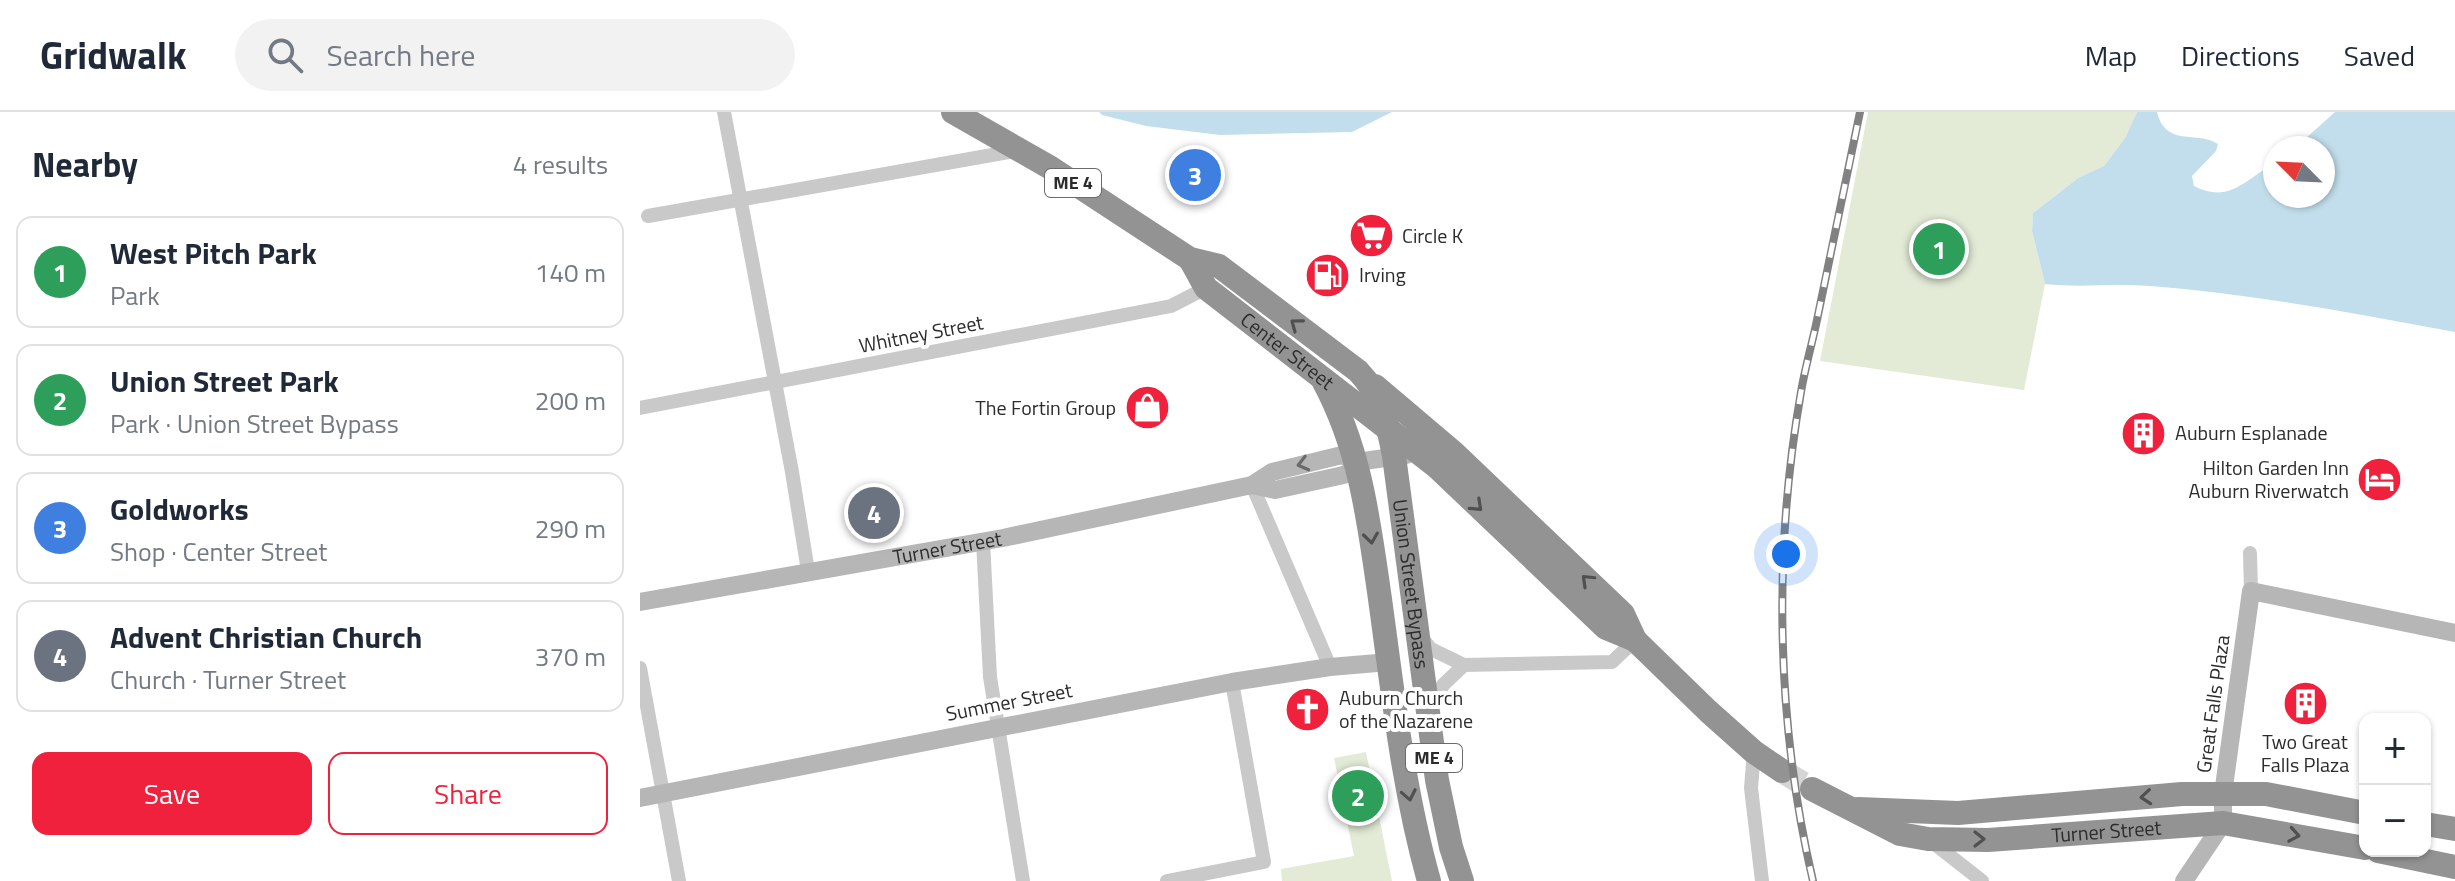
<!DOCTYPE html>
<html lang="en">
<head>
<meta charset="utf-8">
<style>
  body { margin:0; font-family:"Titillium Web",sans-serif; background:#f2f2f3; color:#1f2937 }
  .controls { position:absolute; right:24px; bottom:24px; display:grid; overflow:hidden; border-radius:16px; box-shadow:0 2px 6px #0004 }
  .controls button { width:72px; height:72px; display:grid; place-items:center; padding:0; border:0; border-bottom:2px solid #e0e1e3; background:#fff; color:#1f2937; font:40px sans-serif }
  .compass { position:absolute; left:1623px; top:24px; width:72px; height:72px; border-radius:50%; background:#fff; box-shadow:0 2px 6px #0004; rotate:294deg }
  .you { position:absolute; left:1146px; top:442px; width:28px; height:28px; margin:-20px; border:6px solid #fff; border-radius:50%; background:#1a73e8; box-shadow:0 0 0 12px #1a73e833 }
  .badge { display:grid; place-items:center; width:52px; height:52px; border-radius:50%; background:#ef213c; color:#fff; font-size:26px; font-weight:700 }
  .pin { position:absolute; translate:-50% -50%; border:4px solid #fff; box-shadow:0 2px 8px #0006 }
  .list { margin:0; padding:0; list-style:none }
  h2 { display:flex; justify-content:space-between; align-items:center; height:104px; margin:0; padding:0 32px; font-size:34px }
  h2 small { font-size:26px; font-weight:400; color:#747a83 }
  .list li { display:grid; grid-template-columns:52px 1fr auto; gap:24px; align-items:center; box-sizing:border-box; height:112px; margin:0 16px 16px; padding:0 16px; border:2px solid #e0e1e3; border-radius:16px }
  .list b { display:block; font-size:30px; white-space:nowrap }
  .list p { margin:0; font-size:26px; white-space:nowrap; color:#747a83 }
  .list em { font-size:26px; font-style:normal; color:#747a83 }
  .actions { display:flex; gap:16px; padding:24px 32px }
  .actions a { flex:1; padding:18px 0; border:2px solid #ef213c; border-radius:16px; text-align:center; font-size:28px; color:#ef213c }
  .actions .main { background:#ef213c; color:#fff }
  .icon { flex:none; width:44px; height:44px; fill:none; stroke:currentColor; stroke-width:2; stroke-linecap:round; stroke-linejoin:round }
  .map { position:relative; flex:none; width:1815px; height:769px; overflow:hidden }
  header { display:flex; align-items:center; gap:48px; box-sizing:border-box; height:112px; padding:0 40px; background:#fff; border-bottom:2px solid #e0e1e3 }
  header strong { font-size:38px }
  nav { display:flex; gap:44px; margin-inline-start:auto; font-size:28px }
  .search { width:560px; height:72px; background:#f2f2f3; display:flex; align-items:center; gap:20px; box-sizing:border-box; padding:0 28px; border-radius:44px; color:#747a83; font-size:30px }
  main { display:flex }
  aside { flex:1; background:#fff }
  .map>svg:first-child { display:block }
  .green { fill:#e3ebd7 }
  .water { fill:#c2deec }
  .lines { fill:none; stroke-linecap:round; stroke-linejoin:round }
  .highway-tunnel { stroke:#d5d5d5; stroke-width:24; stroke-dasharray:24 12; stroke-linecap:butt }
  .street { stroke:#c9c9c9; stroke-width:14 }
  .secondary { stroke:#b6b6b6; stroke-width:18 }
  .highway { stroke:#939393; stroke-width:24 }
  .rail-casing { stroke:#818181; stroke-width:8 }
  .rail { stroke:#fff; stroke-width:5; stroke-dasharray:15; stroke-linecap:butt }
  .oneway { stroke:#505050 }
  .oneway2 { stroke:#6a6a6a }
  .labels { text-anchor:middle; stroke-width:8; stroke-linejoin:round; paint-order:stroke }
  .shield { fill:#fff; stroke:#6b6b6b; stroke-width:2 }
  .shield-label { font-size:18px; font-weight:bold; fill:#2c2c2c }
  .poi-label { font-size:20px; fill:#2c2c2c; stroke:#fff; text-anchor:start }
  .street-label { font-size:20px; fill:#2c2c2c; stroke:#fff }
</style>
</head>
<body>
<header>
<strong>Gridwalk</strong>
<div class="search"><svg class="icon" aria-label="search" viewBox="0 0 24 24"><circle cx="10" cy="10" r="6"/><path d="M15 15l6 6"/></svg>Search here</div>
<nav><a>Map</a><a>Directions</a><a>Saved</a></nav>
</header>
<main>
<aside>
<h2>Nearby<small>4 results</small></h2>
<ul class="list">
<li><span class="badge" style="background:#2e9e5b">1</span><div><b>West Pitch Park</b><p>Park</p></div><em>140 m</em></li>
<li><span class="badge" style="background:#2e9e5b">2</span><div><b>Union Street Park</b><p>Park · Union Street Bypass</p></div><em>200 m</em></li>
<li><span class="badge" style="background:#3f7fe0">3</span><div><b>Goldworks</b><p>Shop · Center Street</p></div><em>290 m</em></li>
<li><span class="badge" style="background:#6b7280">4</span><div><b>Advent Christian Church</b><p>Church · Turner Street</p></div><em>370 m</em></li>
</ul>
<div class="actions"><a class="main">Save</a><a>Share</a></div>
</aside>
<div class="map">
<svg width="1815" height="769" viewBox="0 0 1815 769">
  <rect width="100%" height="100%" fill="#fff"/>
  <g class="green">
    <polygon points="1228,0 1497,0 1485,26 1464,54 1438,66 1393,101 1392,119 1405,172 1384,278 1180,249"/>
    <polygon points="726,640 752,769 642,769 641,757 714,744 694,646"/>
  </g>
  <g class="water">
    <polygon points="459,0 752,0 712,20 580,23 506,14 462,3"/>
    <path d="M1497,0h20c9,36 40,18 61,32l-2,7 -24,25 2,10c36,18 50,-6 81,-23v33h48v-48h-23l5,-9 30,-27h120v220c-101,-19 -203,-38 -305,-46 -35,-3 -70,2 -105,-2l-13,-53 1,-18 45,-35 26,-12 21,-28z"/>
  </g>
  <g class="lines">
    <polyline class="highway-tunnel" points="1142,659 1172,677"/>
    <g class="street">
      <polyline points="84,0 152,360 168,459"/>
      <polyline points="8,104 380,38"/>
      <polyline points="0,296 531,194 566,176"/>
      <polyline points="612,373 690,555"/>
      <polyline points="343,429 350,565 383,769"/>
      <polyline points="1610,441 1611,479"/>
      <polyline points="779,523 791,537 824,553 972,550 995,528"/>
      <polyline points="0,556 39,769"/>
      <polyline points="791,597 803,573 824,553"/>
      <polyline points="1114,640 1111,676 1122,769"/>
      <polyline points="1291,729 1342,769"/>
      <polyline points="527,769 624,750 592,570"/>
    </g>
    <g class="secondary">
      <polyline points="612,373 635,378 699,364 707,362 717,350"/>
      <path id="s1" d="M0,490l363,-64 249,-53 20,-13 70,-17 15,7 49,-7"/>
      <polyline points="0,686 592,570 690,555 749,550"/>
      <polyline points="1544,769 1583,711 1583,682 1611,479 1815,521"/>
    </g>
    <g class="highway">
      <path id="s2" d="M313,0l98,56 139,91 29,7 139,105c24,25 30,53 36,85l43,324 14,67 11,34"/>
      <path id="s3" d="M550,147l16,29 231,179 169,161 29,12"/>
      <path d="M684,270c37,69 45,141 56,217 13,94 23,190 49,282"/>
      <polyline points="735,274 814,341 983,502 995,528 1068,599 1114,640 1142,659"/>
      <path id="s4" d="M1172,677l88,45 28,5 60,1 235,-17 142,25"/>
      <polyline points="1218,697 1318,701 1542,682 1626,682 1725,701"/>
      <polyline points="1785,712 1815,717"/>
      <polyline points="1738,739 1815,755"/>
    </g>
    <defs>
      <path id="rail" d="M1173,769c-37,-159 -40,-329 -12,-489 4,-24 11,-48 16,-72 14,-69 29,-139 43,-208"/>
    </defs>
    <use href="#rail" class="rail-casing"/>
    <use href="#rail" class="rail"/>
  </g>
  <defs><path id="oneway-chevron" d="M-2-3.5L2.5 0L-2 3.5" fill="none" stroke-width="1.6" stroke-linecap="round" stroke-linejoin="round" transform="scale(2)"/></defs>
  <g class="oneway">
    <use href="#oneway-chevron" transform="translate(656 212) rotate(-143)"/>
    <use href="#oneway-chevron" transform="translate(837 394) rotate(43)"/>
    <use href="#oneway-chevron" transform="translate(731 426) rotate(82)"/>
    <use href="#oneway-chevron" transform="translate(947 468) rotate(-136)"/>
    <use href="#oneway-chevron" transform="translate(769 683) rotate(79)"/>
    <use href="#oneway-chevron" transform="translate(1506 685) rotate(175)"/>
    <use href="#oneway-chevron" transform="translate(1654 723) rotate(10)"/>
    <use href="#oneway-chevron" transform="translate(1339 727)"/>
  </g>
  <use class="oneway2" href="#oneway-chevron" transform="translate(663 352) rotate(166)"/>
  <defs>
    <symbol id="supermarket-disc" viewBox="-11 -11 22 22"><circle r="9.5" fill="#ef213c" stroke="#fff"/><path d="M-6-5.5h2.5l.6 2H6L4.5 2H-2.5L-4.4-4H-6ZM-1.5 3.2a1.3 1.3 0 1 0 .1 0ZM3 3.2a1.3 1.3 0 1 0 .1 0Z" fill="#fff"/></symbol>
    <symbol id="fuel-disc" viewBox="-11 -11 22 22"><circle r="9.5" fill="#ef213c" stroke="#fff"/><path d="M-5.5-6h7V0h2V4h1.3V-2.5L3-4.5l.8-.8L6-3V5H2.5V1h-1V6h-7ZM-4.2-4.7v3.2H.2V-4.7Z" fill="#fff"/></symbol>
    <symbol id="shop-disc" viewBox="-11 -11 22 22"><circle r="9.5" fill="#ef213c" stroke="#fff"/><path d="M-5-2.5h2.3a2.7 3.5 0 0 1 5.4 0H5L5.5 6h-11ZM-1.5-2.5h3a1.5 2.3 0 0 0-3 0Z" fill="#fff"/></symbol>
    <symbol id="building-disc" viewBox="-11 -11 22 22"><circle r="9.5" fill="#ef213c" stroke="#fff"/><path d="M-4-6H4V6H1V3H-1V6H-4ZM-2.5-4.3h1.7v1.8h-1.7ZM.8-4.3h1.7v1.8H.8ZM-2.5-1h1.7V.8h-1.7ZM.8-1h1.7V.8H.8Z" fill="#fff"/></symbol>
    <symbol id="hotel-disc" viewBox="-11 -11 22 22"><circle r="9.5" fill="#ef213c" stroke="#fff"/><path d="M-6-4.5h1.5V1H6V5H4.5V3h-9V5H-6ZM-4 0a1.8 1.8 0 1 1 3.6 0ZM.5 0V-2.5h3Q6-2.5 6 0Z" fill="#fff"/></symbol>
    <symbol id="church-disc" viewBox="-11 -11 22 22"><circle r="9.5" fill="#ef213c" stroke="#fff"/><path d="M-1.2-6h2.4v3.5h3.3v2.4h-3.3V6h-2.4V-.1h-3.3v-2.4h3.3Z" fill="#fff"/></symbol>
  </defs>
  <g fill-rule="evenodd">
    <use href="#supermarket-disc" x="706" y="98" width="51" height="51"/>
    <use href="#fuel-disc" x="662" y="138" width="51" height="51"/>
    <use href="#shop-disc" x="482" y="270" width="51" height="51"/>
    <use href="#building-disc" x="1478" y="296" width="51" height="51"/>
    <use href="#hotel-disc" x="1714" y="342" width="51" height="51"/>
    <use href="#building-disc" x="1640" y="566" width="51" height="51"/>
    <use href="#church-disc" x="642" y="572" width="51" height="51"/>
  </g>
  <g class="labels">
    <g class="shield">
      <rect x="405" y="57" width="56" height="28" rx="6"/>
      <rect x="766" y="632" width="56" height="28" rx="6"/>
    </g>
    <g class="shield-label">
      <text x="433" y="77">ME 4</text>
      <text x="794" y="652">ME 4</text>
    </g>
    <g class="poi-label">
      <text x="762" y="131">Circle K</text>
      <text x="719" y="170">Irving</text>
      <text x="476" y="303" text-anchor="end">The Fortin Group</text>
      <text x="1535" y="328">Auburn Esplanade</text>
      <text x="1709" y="363" text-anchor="end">Hilton Garden Inn<tspan x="1709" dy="23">Auburn Riverwatch</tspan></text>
      <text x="699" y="593">Auburn Church<tspan x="699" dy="23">of the Nazarene</tspan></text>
      <text x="1665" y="637" text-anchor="middle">Two Great<tspan x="1665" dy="23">Falls Plaza</tspan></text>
    </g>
    <g class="street-label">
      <text transform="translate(281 222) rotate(-11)" y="7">Whitney Street</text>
      <text dy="7" stroke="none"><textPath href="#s3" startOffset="136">Center Street</textPath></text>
      <text dy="7" stroke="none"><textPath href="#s1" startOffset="312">Turner Street</textPath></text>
      <text dy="7" stroke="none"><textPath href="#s2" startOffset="706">Union Street Bypass</textPath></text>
      <text transform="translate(369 590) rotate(-11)" y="7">Summer Street</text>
      <text transform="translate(1573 592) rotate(-82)" y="7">Great Falls Plaza</text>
      <text dy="7" stroke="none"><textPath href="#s4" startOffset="306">Turner Street</textPath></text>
    </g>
  </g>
</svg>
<div class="controls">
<button>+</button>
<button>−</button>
</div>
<svg class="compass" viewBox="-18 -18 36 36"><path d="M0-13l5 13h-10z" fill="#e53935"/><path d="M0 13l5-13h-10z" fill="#747a83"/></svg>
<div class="you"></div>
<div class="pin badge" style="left:1299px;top:137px;background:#2e9e5b">1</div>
<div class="pin badge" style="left:718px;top:684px;background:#2e9e5b">2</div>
<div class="pin badge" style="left:555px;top:63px;background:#3f7fe0">3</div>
<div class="pin badge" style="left:234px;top:401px;background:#6b7280">4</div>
</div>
</main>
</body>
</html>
